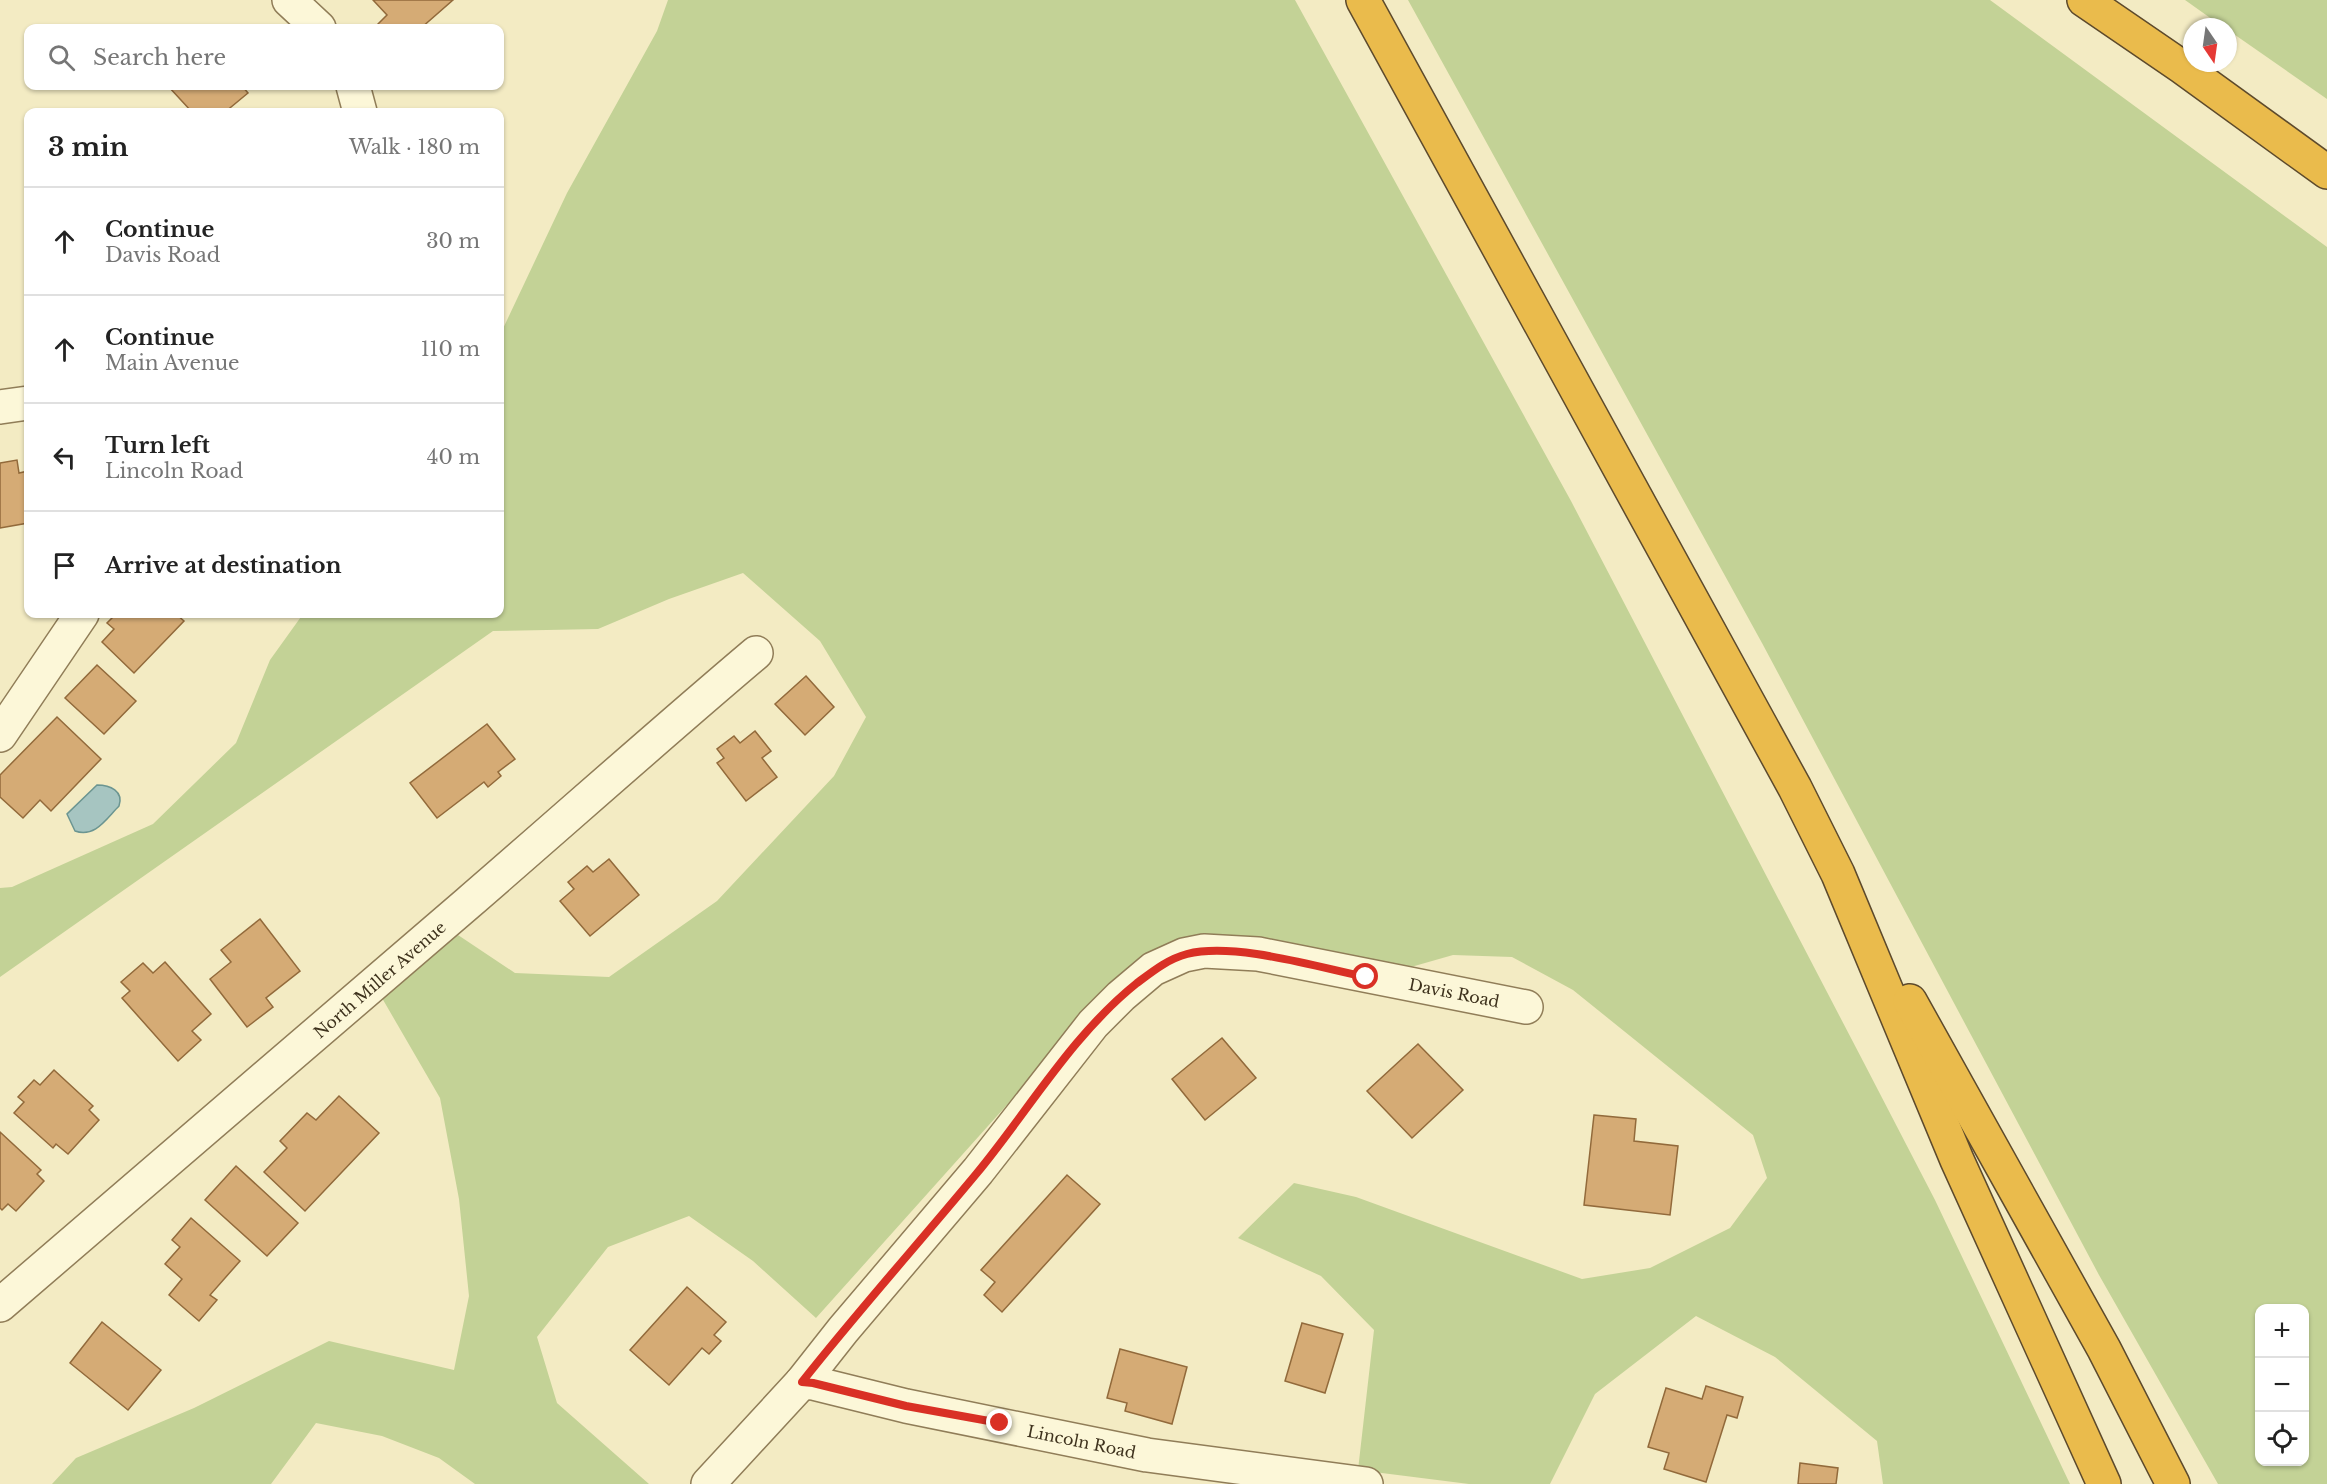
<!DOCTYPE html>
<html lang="en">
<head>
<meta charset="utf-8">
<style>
  body { margin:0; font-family:"Libre Baskerville",serif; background:#f6f6f6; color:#222 }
  .controls { position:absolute; right:18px; bottom:18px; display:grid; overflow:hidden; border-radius:12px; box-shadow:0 2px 4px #0004 }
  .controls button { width:54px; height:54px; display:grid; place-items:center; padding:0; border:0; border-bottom:2px solid #e0e0e0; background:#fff; color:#222; font:30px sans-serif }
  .compass { position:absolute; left:2183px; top:18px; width:54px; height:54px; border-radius:50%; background:#fff; box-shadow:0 2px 4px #0004; rotate:167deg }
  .stop { position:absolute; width:18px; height:18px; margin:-14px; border:4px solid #d93025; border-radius:50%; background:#fff }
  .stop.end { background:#d93025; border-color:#fff; box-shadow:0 2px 6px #0008 }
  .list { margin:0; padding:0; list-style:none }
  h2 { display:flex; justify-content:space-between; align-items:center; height:78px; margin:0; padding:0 24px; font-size:26px }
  h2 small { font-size:20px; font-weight:400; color:#767676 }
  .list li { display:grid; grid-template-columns:39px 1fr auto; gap:18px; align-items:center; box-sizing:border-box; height:108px; padding:0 24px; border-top:2px solid #e0e0e0 }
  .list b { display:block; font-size:22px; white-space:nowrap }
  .list p { margin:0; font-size:20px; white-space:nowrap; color:#767676 }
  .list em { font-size:20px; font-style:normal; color:#767676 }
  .icon { flex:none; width:33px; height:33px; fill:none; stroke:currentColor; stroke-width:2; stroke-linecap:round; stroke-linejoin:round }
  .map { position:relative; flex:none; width:2327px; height:1484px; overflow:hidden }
  .search { position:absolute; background:#fff; box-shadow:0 2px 4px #0004; left:24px; top:24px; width:480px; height:66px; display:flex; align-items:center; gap:15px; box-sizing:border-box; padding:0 21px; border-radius:12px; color:#767676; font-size:22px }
  .panel { position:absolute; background:#fff; box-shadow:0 2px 4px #0004; left:24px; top:108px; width:480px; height:510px; border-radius:12px }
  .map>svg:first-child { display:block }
  .green { fill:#c3d296; fill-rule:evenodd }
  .water { fill:#a6c5c1; stroke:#6b9591; stroke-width:1.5 }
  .building { fill:#d5ab75; stroke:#926a3b; stroke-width:1.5 }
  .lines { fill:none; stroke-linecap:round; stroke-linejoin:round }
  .minor-casing { stroke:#907d58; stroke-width:36 }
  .highway-casing { stroke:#5d4a2c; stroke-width:36 }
  .minor { stroke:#fcf7d8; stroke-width:33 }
  .highway { stroke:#eabb4c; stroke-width:33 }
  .route { stroke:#d93025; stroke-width:8 }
  .labels { text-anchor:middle; stroke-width:4.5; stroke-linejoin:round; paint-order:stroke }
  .street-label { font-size:16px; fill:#3e321d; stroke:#f9f4d4 }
</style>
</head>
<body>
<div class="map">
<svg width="2327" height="1484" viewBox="0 0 2327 1484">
  <rect width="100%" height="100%" fill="#f3ebc3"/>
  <g class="green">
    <polygon points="668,0 1295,0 1571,501 1864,1063 1935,1200 2070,1484 1883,1484 1877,1441 1775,1357 1696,1316 1595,1394 1550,1484 1469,1484 1358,1470 1374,1330 1321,1276 1238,1238 1294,1183 1356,1197 1582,1279 1650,1268 1730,1228 1767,1178 1753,1135 1573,990 1512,957 1453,955 1404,969 1236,935 1171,945 1118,981 816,1318 753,1261 689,1216 608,1247 537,1337 557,1403 649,1484 475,1484 439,1458 382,1436 316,1423 271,1484 52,1484 76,1458 194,1408 329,1341 454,1370 469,1296 459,1199 440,1098 382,998 458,935 515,973 609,977 717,901 834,776 866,717 820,641 743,573 669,599 598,629 493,631 0,977 0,888 12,887 153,824 236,743 270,660 303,614 500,614 500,335 567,193 657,31"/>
    <path d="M1408,0h582l337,247v1237h-109l-119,-209 -337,-632zM2260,1308h44v154h-44z"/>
    <polygon points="2185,0 2327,0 2327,99 2228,30 2228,27 2223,27"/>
  </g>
  <path class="water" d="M97,785c13,0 27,6 22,21 -13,13 -24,32 -44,25l-8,-17z"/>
  <g class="building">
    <polygon points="373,0 453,0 421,28 382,28 378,24 387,15"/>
    <polygon points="168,86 242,86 248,93 225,112 192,112"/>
    <polygon points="17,460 19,473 28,471 28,523 0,528 0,463"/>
    <polygon points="116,614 127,615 129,614 176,614 184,621 134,673 102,642 114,629 107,623"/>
    <polygon points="97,665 136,701 104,734 65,698"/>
    <polygon points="806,676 834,707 805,735 775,704"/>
    <polygon points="57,717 101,759 51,811 40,800 23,818 0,797 0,775"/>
    <polygon points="487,724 515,759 498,772 501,776 488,787 484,782 437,818 410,783"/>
    <polygon points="755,731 771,751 762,758 777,777 746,801 717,763 724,758 717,749 734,736 740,743"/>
    <polygon points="609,859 639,895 590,936 560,901 574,889 568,882 587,866 593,872"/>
    <polygon points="260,919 300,971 266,998 273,1007 247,1027 210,979 231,962 221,950"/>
    <polygon points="165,962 211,1014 192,1031 201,1040 178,1061 122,998 130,991 121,982 143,963 153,973"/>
    <polygon points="1222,1038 1256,1078 1205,1120 1172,1079"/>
    <polygon points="1418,1044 1463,1090 1412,1138 1367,1091"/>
    <polygon points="54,1070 93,1106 89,1110 99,1120 68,1154 56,1144 53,1148 14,1113 24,1102 18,1097 34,1080 40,1085"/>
    <polygon points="339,1096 379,1133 305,1211 264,1172 287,1148 280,1141 307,1113 316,1120"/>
    <polygon points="1594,1115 1636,1119 1634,1141 1678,1146 1670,1215 1584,1205"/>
    <polygon points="0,1132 41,1170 37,1174 44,1181 16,1211 8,1204 2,1210 0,1208"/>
    <polygon points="236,1166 298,1223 267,1256 205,1200"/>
    <polygon points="1067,1175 1100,1204 1002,1312 984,1295 995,1282 981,1270"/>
    <polygon points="191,1218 240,1261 210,1295 217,1300 199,1321 169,1295 182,1279 165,1264 180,1247 172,1240"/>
    <polygon points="687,1287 726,1322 714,1335 721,1341 709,1354 702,1348 669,1385 630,1350"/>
    <polygon points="102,1322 161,1370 128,1410 70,1363"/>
    <polygon points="1302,1323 1343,1334 1325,1393 1285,1381"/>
    <polygon points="1120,1349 1187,1367 1172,1424 1125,1411 1127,1403 1107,1398"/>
    <polygon points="1706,1386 1743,1397 1737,1418 1727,1415 1706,1482 1664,1469 1669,1453 1648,1447 1666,1388 1702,1399"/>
    <polygon points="1800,1463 1838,1468 1836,1484 1798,1484"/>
  </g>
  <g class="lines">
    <defs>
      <g id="minor">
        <polyline points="289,0 319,28"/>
        <polyline points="353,86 360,112"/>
        <polyline points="0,407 28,403"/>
        <polyline points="0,735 82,614"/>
        <path id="s1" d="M0,1305c157,-133 313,-267 468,-402 96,-83 191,-168 288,-250"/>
        <path id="s2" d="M802,1382l11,1 93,23 241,49 219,29"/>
        <path id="s3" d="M708,1484l94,-102 41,-52 135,-159 115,-147 28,-28 32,-27 31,-14 20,-4 54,3 268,53"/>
      </g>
      <g id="highway">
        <polyline points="1363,0 1795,788 1838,874 1957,1160 2104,1484"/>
        <polyline points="2084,0 2182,67 2327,172"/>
        <polyline points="1910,1001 2104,1349 2173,1484"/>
      </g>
    </defs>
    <use href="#minor" class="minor-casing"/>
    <use href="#highway" class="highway-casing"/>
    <use href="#minor" class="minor"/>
    <use href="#highway" class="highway"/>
  </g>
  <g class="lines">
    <path class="route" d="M1000,1423l-94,-17 -93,-23 -11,-1c56,-71 117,-139 175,-209 52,-63 95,-138 160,-190 16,-12 31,-24 50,-29 48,-12 130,13 179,23"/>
  </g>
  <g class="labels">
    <g class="street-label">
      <text dy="6" stroke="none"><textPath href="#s1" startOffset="500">North Miller Avenue</textPath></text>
      <text dy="6" stroke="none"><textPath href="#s3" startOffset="990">Davis Road</textPath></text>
      <text dy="6" stroke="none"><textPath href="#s2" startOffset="286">Lincoln Road</textPath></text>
    </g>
  </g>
</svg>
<div class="controls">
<button>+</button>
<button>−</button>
<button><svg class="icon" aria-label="locate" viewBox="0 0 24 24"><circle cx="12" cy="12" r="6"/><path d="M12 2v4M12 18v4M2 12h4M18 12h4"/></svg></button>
</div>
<svg class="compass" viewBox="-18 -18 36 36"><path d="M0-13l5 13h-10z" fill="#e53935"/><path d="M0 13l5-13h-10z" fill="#767676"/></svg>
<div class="stop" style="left:1366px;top:977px"></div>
<div class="stop end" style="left:1000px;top:1423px"></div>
<div class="search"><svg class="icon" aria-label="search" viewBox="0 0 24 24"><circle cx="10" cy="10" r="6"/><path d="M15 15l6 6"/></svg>Search here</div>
<section class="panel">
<h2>3 min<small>Walk · 180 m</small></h2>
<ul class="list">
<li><svg class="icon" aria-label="ahead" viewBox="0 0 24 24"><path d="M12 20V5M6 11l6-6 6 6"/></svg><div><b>Continue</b><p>Davis Road</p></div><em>30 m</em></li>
<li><svg class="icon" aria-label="ahead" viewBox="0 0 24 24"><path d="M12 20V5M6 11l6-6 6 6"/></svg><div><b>Continue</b><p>Main Avenue</p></div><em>110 m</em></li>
<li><svg class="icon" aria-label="left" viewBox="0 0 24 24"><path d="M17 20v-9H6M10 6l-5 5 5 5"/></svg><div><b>Turn left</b><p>Lincoln Road</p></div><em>40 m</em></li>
<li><svg class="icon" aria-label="arrive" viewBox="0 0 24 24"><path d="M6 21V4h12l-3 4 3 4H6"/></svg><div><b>Arrive at destination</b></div></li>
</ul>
</section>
</div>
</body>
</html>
